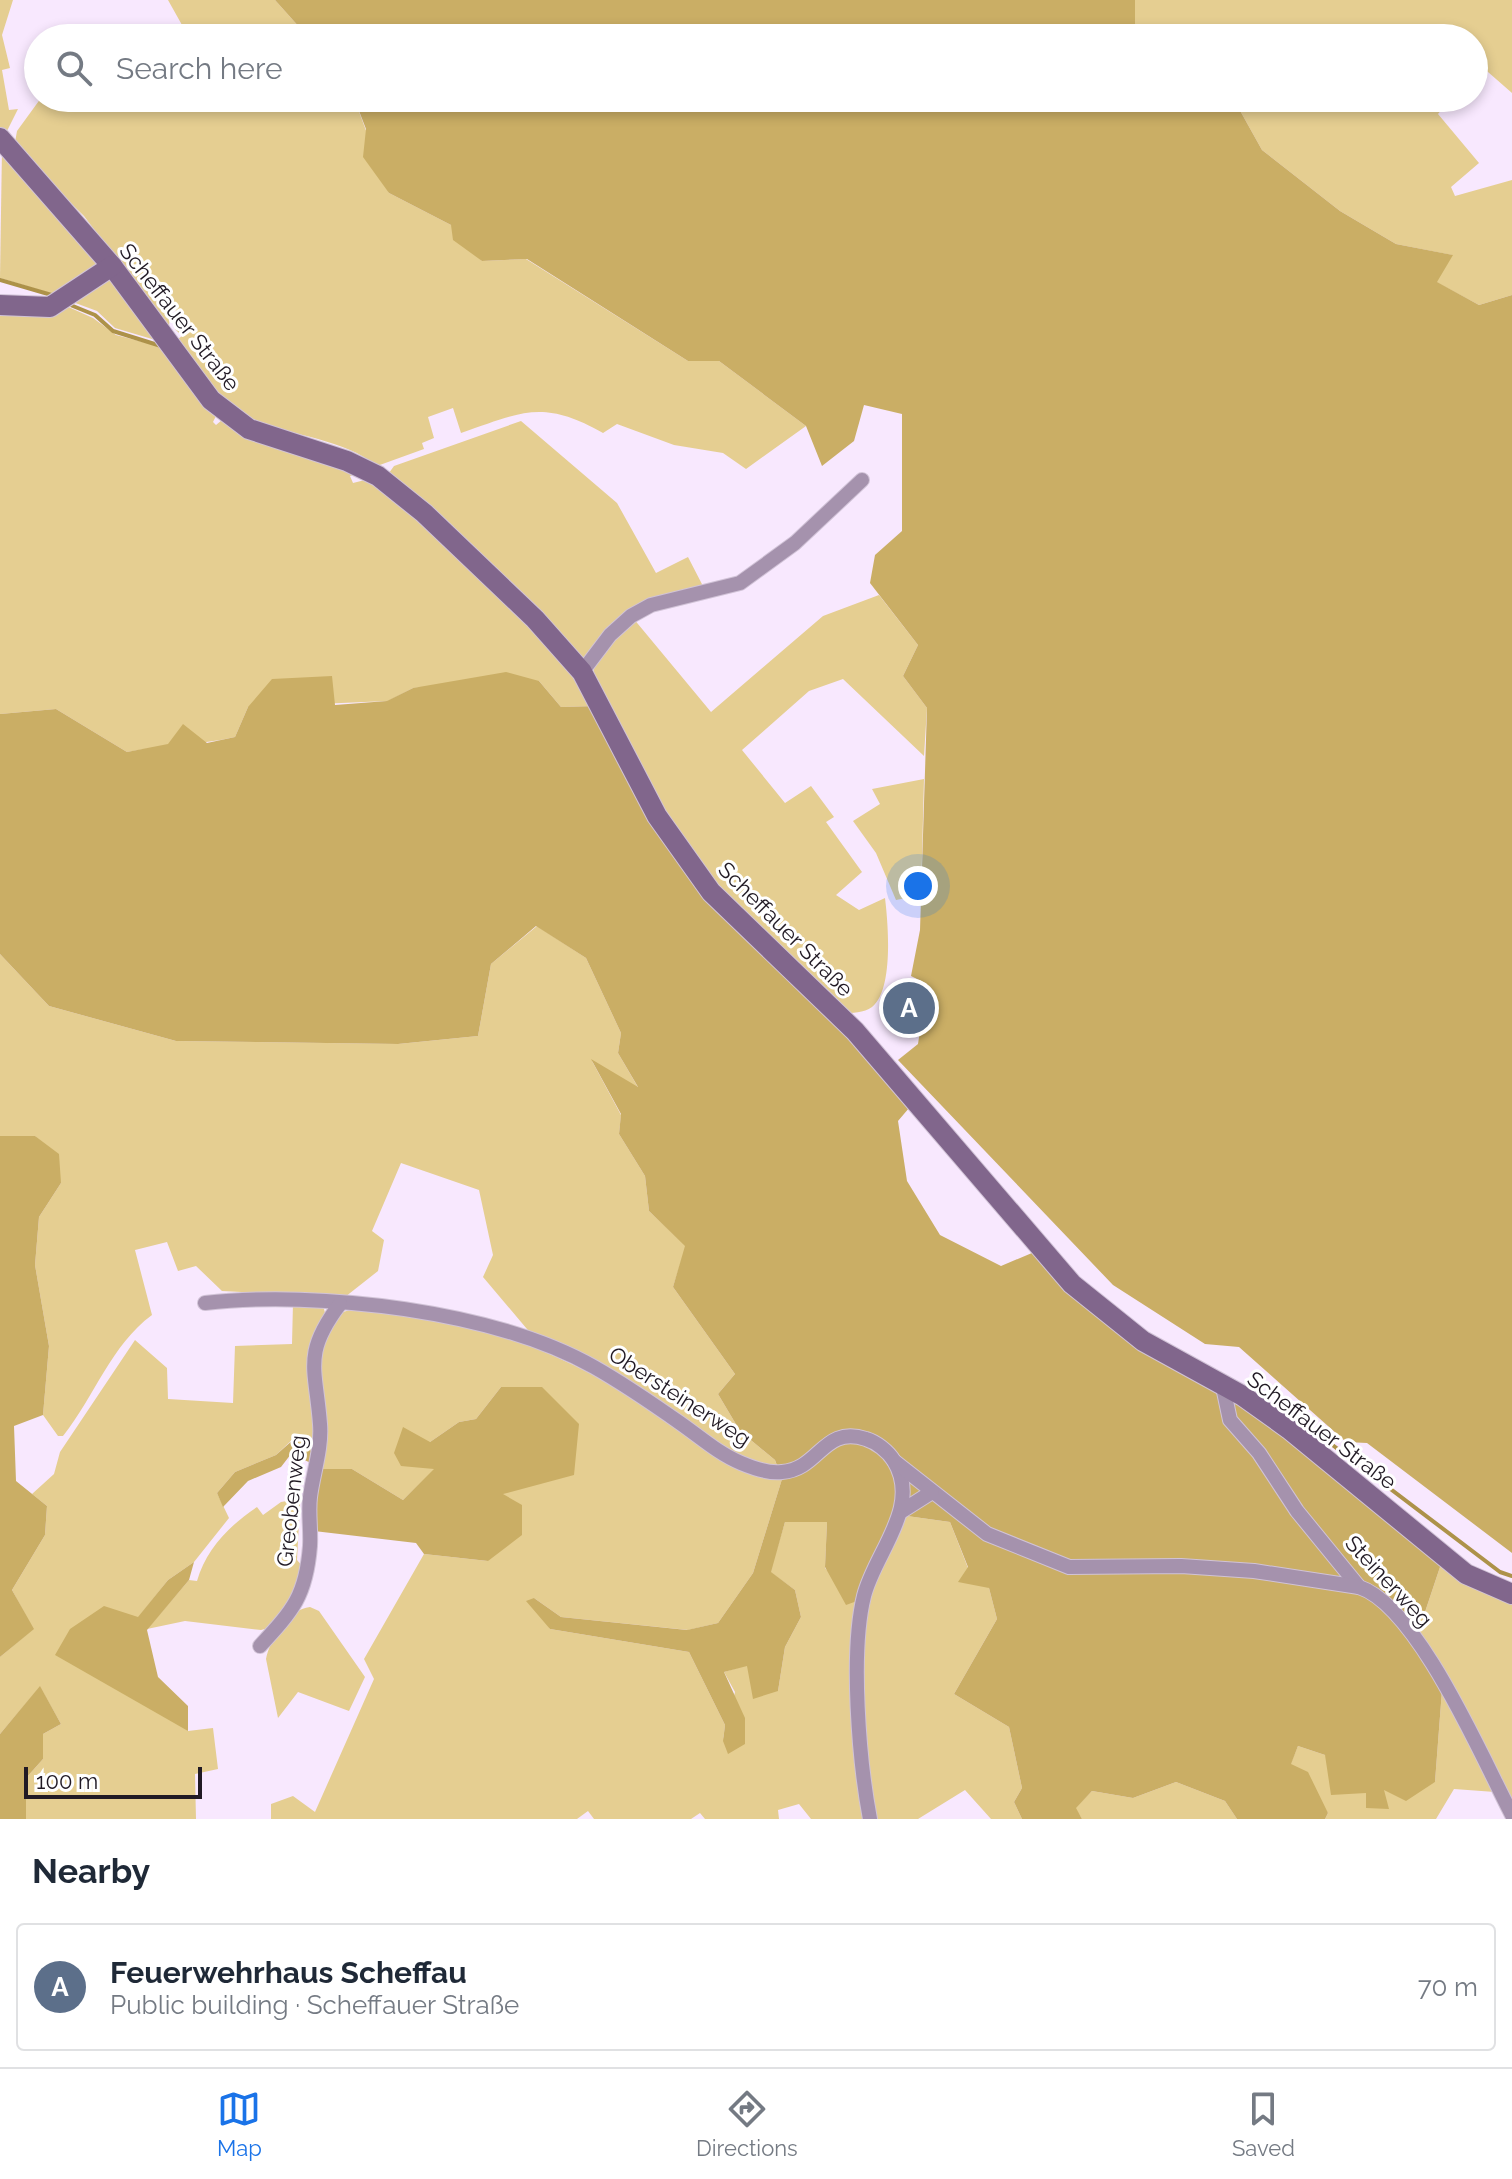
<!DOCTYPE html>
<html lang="en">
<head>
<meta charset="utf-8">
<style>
  body { margin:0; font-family:Raleway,sans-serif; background:#f2f2f3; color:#1f2937 }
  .scale { position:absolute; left:24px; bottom:20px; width:178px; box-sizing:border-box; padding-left:8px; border:4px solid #211a24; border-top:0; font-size:22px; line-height:28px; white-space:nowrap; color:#211a24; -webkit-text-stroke:6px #fff; paint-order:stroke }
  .you { position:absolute; left:918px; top:886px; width:28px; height:28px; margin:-20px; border:6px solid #fff; border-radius:50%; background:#1a73e8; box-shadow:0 0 0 12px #1a73e833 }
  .badge { display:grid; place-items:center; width:52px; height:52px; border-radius:50%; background:#1a73e8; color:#fff; font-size:26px; font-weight:700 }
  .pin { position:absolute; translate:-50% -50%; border:4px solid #fff; box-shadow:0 2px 8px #0006 }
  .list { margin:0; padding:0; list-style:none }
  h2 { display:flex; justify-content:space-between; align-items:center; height:104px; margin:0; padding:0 32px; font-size:34px }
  h2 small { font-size:26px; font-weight:400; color:#747a83 }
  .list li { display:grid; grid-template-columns:52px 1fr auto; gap:24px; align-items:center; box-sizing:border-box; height:128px; margin:0 16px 16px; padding:0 16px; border:2px solid #e0e1e3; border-radius:8px }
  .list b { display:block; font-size:30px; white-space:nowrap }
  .list p { margin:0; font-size:26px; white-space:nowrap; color:#747a83 }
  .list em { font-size:26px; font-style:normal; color:#747a83 }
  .icon { flex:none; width:44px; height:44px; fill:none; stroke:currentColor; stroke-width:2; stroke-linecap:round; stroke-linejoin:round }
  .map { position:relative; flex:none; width:1512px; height:1819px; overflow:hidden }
  .search { position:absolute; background:#fff; box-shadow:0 4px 12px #0003; left:24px; right:24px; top:24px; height:88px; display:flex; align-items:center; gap:20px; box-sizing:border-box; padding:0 28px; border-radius:44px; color:#747a83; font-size:30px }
  .sheet { height:248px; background:#fff }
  nav { display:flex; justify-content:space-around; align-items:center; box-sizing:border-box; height:112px; border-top:2px solid #e0e1e3; background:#fff; font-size:22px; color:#747a83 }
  nav a { display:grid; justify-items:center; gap:4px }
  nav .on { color:#1a73e8 }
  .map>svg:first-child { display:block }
  .green { fill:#e5ce91 }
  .forest { fill:#caae65 }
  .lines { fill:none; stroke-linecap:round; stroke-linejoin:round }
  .stream { stroke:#ad9249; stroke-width:4 }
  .street-casing { stroke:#d1c3d7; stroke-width:16 }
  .secondary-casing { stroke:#d1c3d7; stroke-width:22 }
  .street { stroke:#a592ad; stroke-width:14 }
  .secondary { stroke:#81668c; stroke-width:20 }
  .labels { text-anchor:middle; stroke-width:6; stroke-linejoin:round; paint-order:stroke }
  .street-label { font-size:22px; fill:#211a24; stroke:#fff }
</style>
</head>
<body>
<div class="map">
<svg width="1512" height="1819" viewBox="0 0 1512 1819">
  <rect width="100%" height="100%" fill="#f8e8fe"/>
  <g class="green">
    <polygon points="0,0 13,0 2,35 10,68 2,70 9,110 18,109 6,133 0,133"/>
    <polygon points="168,0 275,0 309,38 159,38 182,25"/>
    <polygon points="1135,0 1512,0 1512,93 1480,65 1474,72 1474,38 1148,38 1135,31"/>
    <path d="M41,98h313l35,95 62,32 31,36 44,-2 162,102h31l87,65 -60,43 -23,-16 -49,-8 -57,-21 -14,9c-60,-34 -81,-21 -142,0l-8,-25 -25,9 6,21 -12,5 2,6 -47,17c-36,-30 -93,-29 -134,-52 -28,-17 -46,-49 -65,-75l4,-3 -7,-7 1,-25 -6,1 -1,24 -85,-113 -70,-68 3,-17z"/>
    <polygon points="1233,98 1451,98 1438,114 1479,163 1451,187 1455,196 1512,180 1512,295 1479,305 1436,282 1452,255 1396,244 1340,211 1262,150"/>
    <polygon points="2,148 100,263 63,297 0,278"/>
    <polygon points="106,280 116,281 162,342 115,328 97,311 70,301"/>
    <path d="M64,305l29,13 23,17 50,13 51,66 -4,8 3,3 6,-5 137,53 -9,3 3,7 16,-4 35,24 142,135 51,68 -36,1 -22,-26 -126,7 -25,13 -140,6 -13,30c-35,8 -72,8 -108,15l-71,-43 -56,5v-405z"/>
    <polygon points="521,421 617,503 656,573 688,557 705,590 649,601 585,659 578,658 389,473 394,466"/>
    <path d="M879,595l39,50 -15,31 24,32 -3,48 -81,-77 -34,12 -67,59 43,53 26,-17 23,31 -8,5 36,50 -26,23 23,15 26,-12c3,24 9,92 -13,109 -8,6 -20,6 -30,6l-89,-85 -71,-82 -89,-169c1,-24 23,-42 40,-59l78,94 112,-96z"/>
    <polygon points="924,779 921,895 896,900 876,853 853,821 880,804 872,789"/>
    <path d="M537,926l49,32 35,75 -3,20 21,36 -47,-28 29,54 -2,19 26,42 4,35 37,35 -13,41 62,87 -17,20 22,37 35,29 2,6 -36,-8 -209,-123 -49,-58 10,-22 -14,-65 -78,-27 -29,68 12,9 -6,31 -33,26 -123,-6 -26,-25 -18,5 -11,-29 -32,8 17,65c-41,30 -57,81 -89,121h-5l-15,-21 6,-69 -14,-81 4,-48 22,-34 -26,-47h-35v-182l49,52 127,35 222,3 80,-8 13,-72z"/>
    <polygon points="293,1303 323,1305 325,1313 314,1453 293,1439 276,1455 235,1472 217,1493 229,1518 194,1562 168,1580 138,1618 104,1607 188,1731 213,1728 218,1769 195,1774 196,1819 26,1819 26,1778 43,1759 43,1734 61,1724 40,1687 0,1734 0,1657 33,1629 12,1590 45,1535 47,1506 32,1494 54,1474 60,1452 135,1340 167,1368 168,1399 233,1403 235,1346 292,1344"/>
    <path d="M353,1309c31,4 63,4 92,11 117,24 213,92 313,154l24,5 -29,94 -35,50 -30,7 -127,-13 -27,-19 16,31 139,23 36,73 -2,16 12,-49 -11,-20 23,-7 31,26 7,-44 16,-30 -6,-27 -25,-18 15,-50h42l-2,46 32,33 8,218h-54l-12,-15 -21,6 1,9h-74l-5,-6 -9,6h-97l-6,-8 -11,8h-306v-15l22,-8 22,16 59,-133 -10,-20 60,-105 64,7 14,-67 -1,-107 -25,32 -17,3 -29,20 5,27 -32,31 -51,-31h-33l-3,-78 5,-45 19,-33z"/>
    <path d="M293,1500l7,4 -3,56 6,7 -5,19 -26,41 -11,3 -76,-9 -38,8 42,-49 8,1c9,-32 33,-56 60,-74l6,8 18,-13z"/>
    <path d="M907,1516l43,6 18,46 21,20 8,31 -43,75 55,33 13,61 -8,14 8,17h-31l-26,-29 -47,29h-45c-6,-60 -21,-163 -6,-220 8,-29 26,-57 40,-83z"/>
    <polygon points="1442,1561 1512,1601 1512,1808 1413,1627 1424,1615"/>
    <path d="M310,1607l9,4 46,66 -16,34 -51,-19 -20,26 -12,-59c4,-20 23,-50 44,-52z"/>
    <polygon points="1442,1690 1495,1792 1454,1789 1436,1819 1325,1819 1328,1813 1290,1765 1298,1746 1325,1755 1367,1793 1366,1807 1384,1789 1435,1782"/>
    <polygon points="1176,1782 1225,1801 1237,1819 1082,1819 1075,1808 1092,1791 1133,1798"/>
  </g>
  <g class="forest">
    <polygon points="275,0 1135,0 1135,31 1148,38 309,38"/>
    <polygon points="354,98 1233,98 1262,150 1340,211 1396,244 1453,255 1437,282 1479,305 1512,295 1512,1553 1367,1443 1346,1442 1239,1347 1205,1344 1113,1285 898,1060 918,1044 927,984 911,976 920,930 927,708 903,676 918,645 870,583 875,555 902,531 902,414 864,405 854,441 822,466 806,426 719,361 688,361 527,259 482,261 453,240 451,225 389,193 363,157 366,129"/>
    <polygon points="506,672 539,681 561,707 597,706 641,800 915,1101 898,1121 907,1181 940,1235 1001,1266 1039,1250 1097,1310 1241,1397 1442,1561 1424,1615 1405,1634 1442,1690 1435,1782 1406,1801 1384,1790 1389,1809 1366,1808 1366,1793 1331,1795 1325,1755 1298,1746 1291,1764 1308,1772 1328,1813 1325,1819 1237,1819 1225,1801 1176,1782 1133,1798 1092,1791 1076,1808 1082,1819 1022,1819 1014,1802 1022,1788 1009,1727 954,1694 997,1619 989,1588 958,1582 968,1567 950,1522 907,1516 897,1510 857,1601 846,1605 825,1567 827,1522 785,1522 771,1572 795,1590 801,1617 785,1647 778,1691 753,1699 747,1666 724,1672 745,1718 745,1744 728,1754 723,1741 725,1725 689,1652 550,1629 526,1601 534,1598 561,1617 687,1630 718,1623 753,1573 782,1479 775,1460 740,1431 718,1394 735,1374 673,1287 685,1246 649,1211 645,1176 619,1134 621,1114 591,1059 638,1087 618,1053 621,1033 586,958 536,926 491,964 478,1036 398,1044 176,1041 49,1006 0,954 0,714 56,709 127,752 168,744 183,724 207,743 235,737 248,707 272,679 332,676 335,705 387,701 413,688"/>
    <polygon points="0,1136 35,1136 59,1154 61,1183 39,1217 35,1265 49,1346 43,1415 14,1426 16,1481 47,1506 45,1535 12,1590 34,1629 0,1657"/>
    <polygon points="501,1387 542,1387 579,1424 574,1475 503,1494 522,1505 522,1535 488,1561 424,1554 416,1543 314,1531 313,1502 319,1469 352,1469 403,1500 434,1469 401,1466 394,1453 403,1427 430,1442 459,1422 476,1419"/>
    <polygon points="294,1439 314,1453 311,1463 291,1454 281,1467 248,1481 223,1507 217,1493 235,1472 276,1455"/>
    <polygon points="194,1562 189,1580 147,1630 158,1677 188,1706 188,1731 55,1655 70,1629 104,1606 138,1617 168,1580"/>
    <polygon points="40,1686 61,1724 43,1734 43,1759 26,1778 26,1819 0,1819 0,1734"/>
  </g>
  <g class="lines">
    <g class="stream">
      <polyline points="0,280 55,296"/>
      <polyline points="68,304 95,315 113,331 161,346"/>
      <polyline points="1318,1434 1500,1572 1512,1576"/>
    </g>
    <defs>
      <g id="street">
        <polyline points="582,672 610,635 631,616 651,605 740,583 795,543 862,480"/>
        <path d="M205,1303c113,-13 290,8 389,64 30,17 59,37 86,56 20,14 39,31 61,40 12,5 28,11 41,9 38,-3 41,-47 84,-33 10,3 22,12 28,22 28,46 -19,91 -30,135 -14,56 -5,165 6,223"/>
        <path d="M1223,1387l7,33 29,33 38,58 62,76c59,19 124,173 153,228"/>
        <polyline points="894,1461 987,1534 1069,1567 1181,1566 1254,1571 1359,1587"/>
        <polyline points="902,1511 932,1492"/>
        <path d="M260,1646c33,-36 46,-50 50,-100 1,-17 -2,-33 0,-49 3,-24 12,-48 10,-73 -4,-55 -18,-70 20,-120"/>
      </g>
      <g id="secondary">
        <polyline points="0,138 112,266 211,400 249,429 347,461 378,476 424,513 535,619 582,672 657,816 711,892 855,1031 1072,1284 1143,1341 1243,1396 1289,1429 1466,1574 1512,1594"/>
        <polyline points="0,305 50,307 112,266"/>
      </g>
    </defs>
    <use href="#street" class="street-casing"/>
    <use href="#secondary" class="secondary-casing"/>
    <use href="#street" class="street"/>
    <use href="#secondary" class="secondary"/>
  </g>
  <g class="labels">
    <g class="street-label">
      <text transform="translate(180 317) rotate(52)" y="8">Scheffauer Straße</text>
      <text transform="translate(786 929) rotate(45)" y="8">Scheffauer Straße</text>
      <text transform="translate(680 1396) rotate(33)" y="8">Obersteinerweg</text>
      <text transform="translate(1322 1430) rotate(37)" y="8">Scheffauer Straße</text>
      <text transform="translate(291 1501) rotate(-84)" y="8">Greobenweg</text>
      <text transform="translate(1389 1581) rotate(47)" y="8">Steinerweg</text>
    </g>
  </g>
</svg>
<div class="scale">100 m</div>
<div class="you"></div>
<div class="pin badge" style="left:909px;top:1008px;background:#5c6f8a">A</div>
<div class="search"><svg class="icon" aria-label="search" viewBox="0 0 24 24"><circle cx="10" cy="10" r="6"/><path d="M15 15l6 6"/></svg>Search here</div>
</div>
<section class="sheet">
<h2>Nearby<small></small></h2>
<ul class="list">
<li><span class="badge" style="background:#5c6f8a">A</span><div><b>Feuerwehrhaus Scheffau</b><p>Public building · Scheffauer Straße</p></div><em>70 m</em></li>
</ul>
</section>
<nav>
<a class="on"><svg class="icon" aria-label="map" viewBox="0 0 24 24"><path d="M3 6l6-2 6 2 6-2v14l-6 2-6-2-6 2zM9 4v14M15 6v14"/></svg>Map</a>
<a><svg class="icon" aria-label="directions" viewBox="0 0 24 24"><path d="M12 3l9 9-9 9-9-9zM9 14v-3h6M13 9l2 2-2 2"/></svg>Directions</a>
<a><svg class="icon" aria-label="saved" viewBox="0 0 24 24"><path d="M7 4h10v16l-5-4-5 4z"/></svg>Saved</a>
</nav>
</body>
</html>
